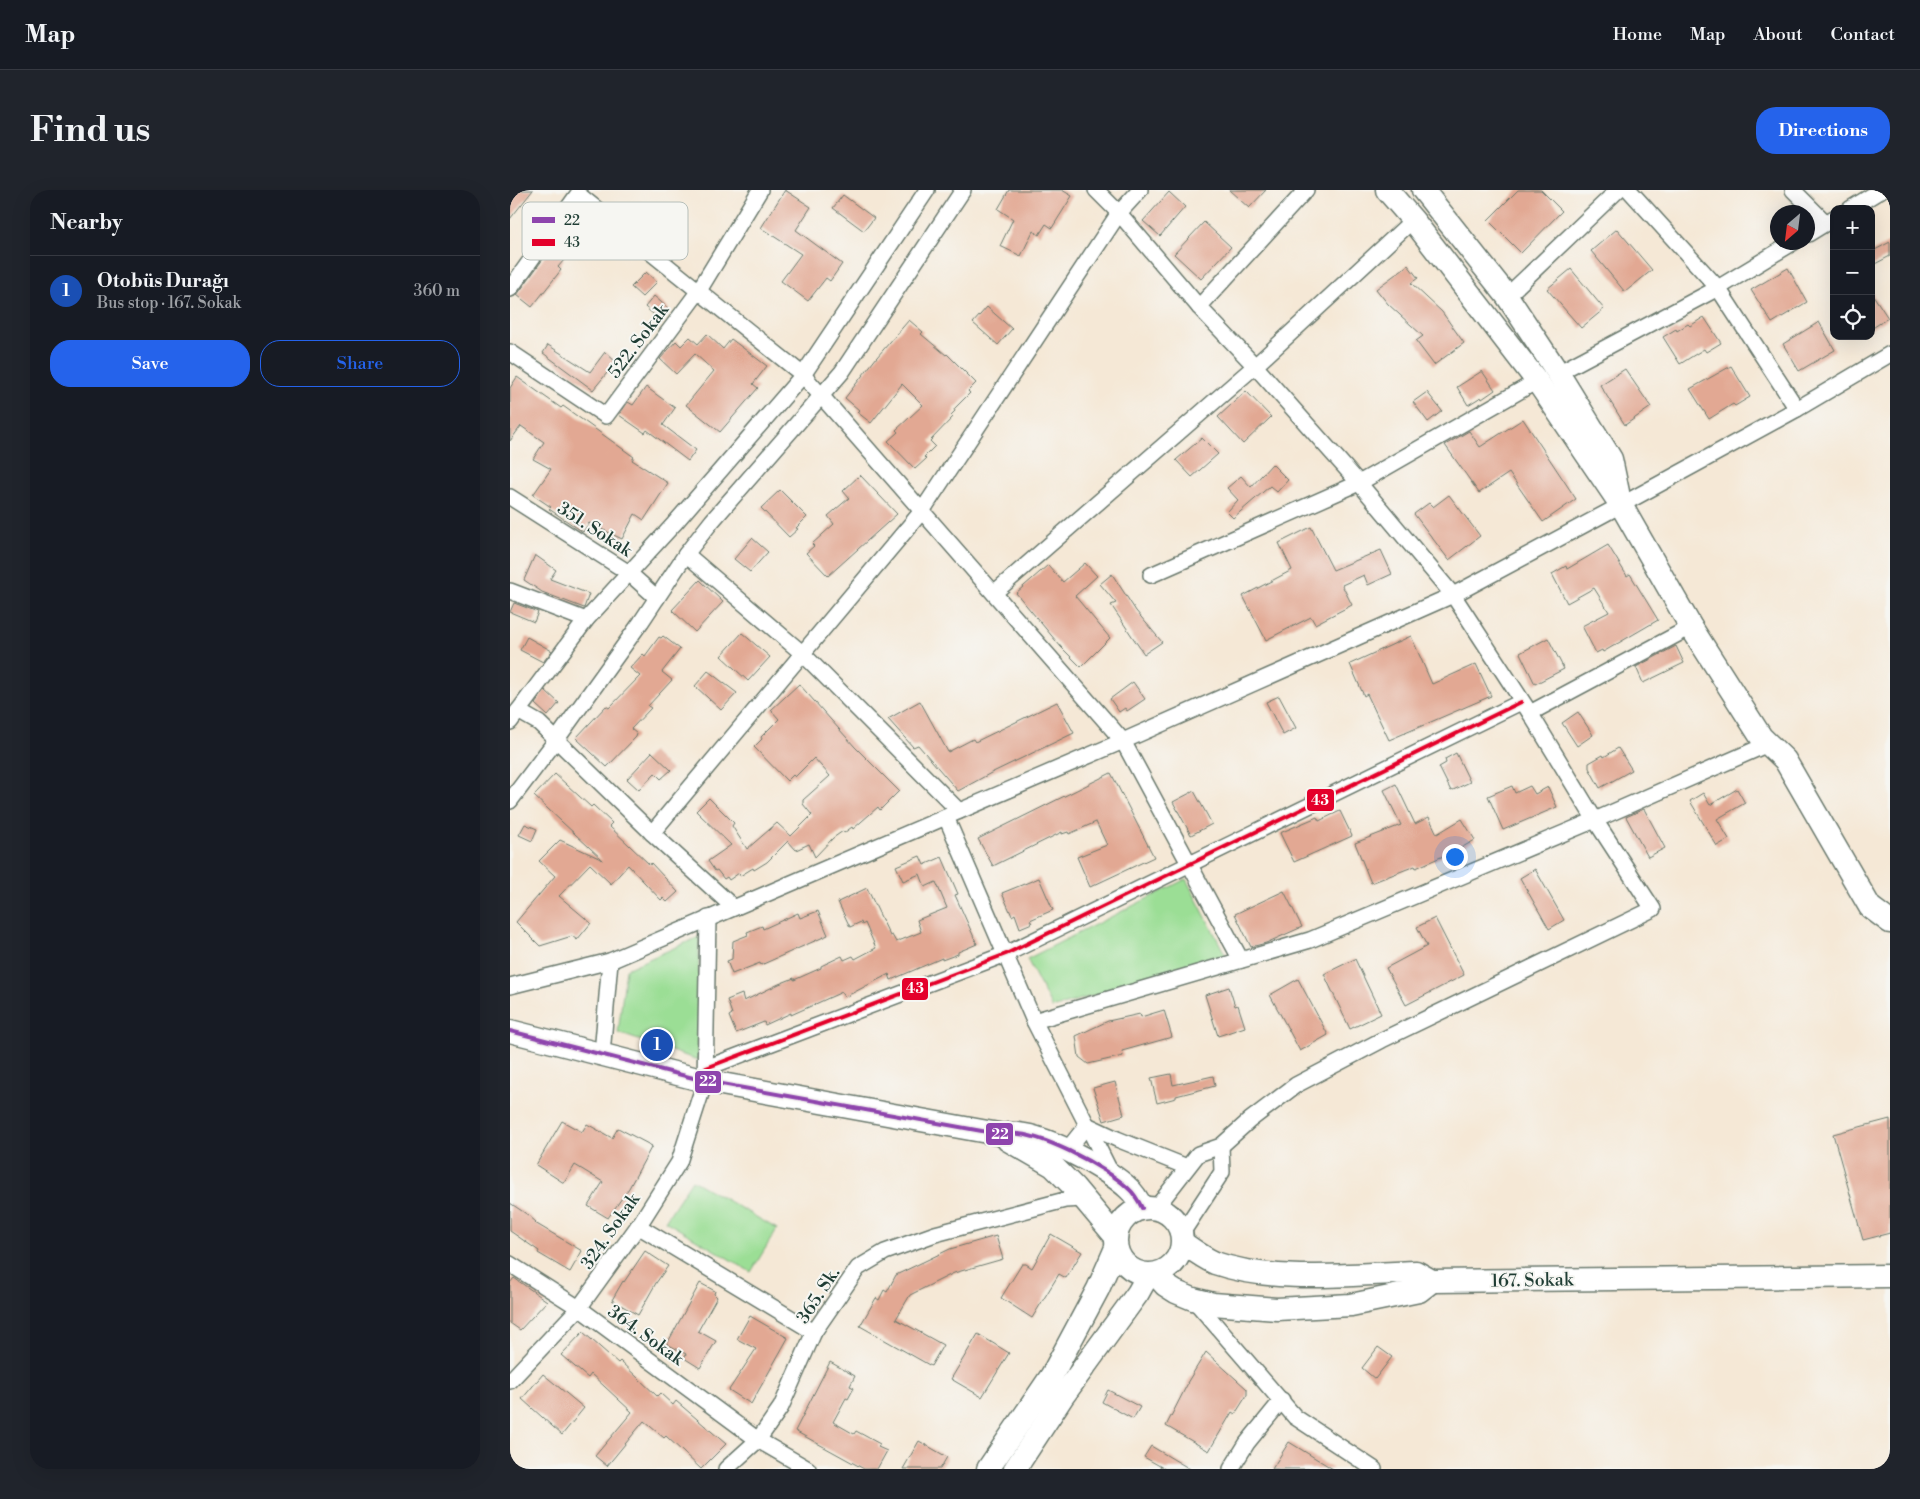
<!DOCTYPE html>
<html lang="en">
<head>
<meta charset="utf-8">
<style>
  body { margin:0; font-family:"Libre Bodoni",serif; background:#20242c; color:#f1f3f6 }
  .controls { position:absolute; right:15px; top:15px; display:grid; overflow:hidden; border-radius:10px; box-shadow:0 5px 20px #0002 }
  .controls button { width:45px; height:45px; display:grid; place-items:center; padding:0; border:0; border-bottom:1px solid #363941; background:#171b24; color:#f1f3f6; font:25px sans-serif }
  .compass { position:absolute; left:1260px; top:15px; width:45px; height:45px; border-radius:50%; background:#171b24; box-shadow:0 5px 20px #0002; rotate:208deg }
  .you { position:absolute; left:944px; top:666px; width:18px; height:18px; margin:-12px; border:4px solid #fff; border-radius:50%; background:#1a73e8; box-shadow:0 0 0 8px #1a73e833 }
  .badge { display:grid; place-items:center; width:32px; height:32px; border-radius:50%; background:#2563eb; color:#fff; font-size:16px; font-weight:700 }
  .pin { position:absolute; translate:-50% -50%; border:2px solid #fff; box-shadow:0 1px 5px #0006 }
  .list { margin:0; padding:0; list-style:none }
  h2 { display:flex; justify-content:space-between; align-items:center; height:65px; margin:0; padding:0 20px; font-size:21px }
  h2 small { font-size:16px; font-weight:400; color:#9ea1a6 }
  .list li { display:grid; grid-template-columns:32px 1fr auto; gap:15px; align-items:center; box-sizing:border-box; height:70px; padding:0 20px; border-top:1px solid #363941 }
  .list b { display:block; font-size:19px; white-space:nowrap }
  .list p { margin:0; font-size:16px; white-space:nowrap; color:#9ea1a6 }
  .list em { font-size:16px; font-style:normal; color:#9ea1a6 }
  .actions { display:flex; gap:10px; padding:15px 20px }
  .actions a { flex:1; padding:11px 0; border:1px solid #2563eb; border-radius:20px; text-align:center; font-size:18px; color:#2563eb }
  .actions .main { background:#2563eb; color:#fff }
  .icon { flex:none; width:28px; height:28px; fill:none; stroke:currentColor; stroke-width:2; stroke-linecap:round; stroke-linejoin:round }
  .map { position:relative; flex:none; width:1380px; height:1279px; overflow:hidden; border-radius:20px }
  header { display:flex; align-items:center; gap:30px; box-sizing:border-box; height:70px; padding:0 25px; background:#171b24; border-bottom:1px solid #363941 }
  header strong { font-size:24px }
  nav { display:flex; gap:28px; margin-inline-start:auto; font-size:18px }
  .intro { display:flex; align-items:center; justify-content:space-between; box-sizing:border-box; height:120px; padding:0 30px }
  h1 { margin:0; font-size:35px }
  .button { padding:12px 22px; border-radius:20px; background:#2563eb; color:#fff; font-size:18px; font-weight:700 }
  main { display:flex; gap:30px; padding:0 30px }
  aside { flex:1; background:#171b24; border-radius:20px; box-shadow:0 5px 20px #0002 }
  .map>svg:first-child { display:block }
  .green { fill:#9bde95; stroke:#5d8e64 }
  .building { fill:#e2a893 }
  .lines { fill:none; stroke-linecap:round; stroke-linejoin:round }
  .street-casing { stroke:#6a796d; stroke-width:18 }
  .secondary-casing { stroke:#6a796d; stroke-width:25 }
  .street { stroke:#fff; stroke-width:15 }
  .secondary { stroke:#fff; stroke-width:22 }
  .bus-1-casing { stroke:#f6f6f2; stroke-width:8 }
  .bus-2-casing { stroke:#f6f6f2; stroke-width:8 }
  .bus-1 { stroke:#8e44ad; stroke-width:4 }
  .bus-2 { stroke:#e4002b; stroke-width:4 }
  .labels { text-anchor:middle; stroke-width:4; stroke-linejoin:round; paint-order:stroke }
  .street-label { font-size:18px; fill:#1f3d34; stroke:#f6f6f2 }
  .key { fill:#f6f6f2; stroke:#b6beb9; stroke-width:1 }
  .key-label { font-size:14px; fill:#1f3d34 }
  .line-badge { stroke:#f6f6f2; stroke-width:2 }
  .badge-label { font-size:14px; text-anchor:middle; font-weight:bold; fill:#fff }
</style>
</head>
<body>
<header>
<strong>Map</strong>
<nav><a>Home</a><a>Map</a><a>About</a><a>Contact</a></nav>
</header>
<div class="intro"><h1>Find us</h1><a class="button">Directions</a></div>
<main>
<aside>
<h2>Nearby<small></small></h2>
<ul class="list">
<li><span class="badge" style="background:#1a4fb4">1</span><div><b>Otobüs Durağı</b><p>Bus stop · 167. Sokak</p></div><em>360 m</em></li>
</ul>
<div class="actions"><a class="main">Save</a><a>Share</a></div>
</aside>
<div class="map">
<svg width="1380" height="1279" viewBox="0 0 1380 1279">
  <rect width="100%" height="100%" fill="#f6f6f2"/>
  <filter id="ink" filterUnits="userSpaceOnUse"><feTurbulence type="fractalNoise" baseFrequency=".02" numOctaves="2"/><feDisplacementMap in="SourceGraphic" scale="10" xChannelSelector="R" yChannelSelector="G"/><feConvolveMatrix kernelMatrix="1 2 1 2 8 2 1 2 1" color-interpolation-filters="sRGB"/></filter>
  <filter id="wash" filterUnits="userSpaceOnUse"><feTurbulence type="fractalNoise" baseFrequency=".0096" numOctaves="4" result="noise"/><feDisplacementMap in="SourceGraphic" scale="20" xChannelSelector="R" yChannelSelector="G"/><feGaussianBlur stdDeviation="1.12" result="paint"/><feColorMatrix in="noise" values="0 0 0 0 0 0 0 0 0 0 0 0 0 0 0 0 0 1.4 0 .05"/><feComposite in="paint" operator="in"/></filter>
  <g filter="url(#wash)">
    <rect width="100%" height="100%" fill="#f5e8d6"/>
    <g class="green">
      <polygon points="676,689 716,766 542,818 517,769"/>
      <polygon points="189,747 188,870 108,843 116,779"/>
      <polygon points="182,990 267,1039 241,1082 155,1031"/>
    </g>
    <g id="blocks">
      <g class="building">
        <polygon points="0,0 23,0 0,29"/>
        <polygon points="275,0 301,17 286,40 332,74 320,91 316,88 298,111 271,91 291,64 251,38"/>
        <polygon points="499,0 552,0 562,6 542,38 536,34 529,45 523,41 511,66 490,56 503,29 488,19"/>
        <polygon points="719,0 756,0 739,18"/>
        <polygon points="1008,0 1031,0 1052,21 1011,63 978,30"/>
        <polygon points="659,2 675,17 650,46 633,31"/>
        <polygon points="333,5 364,28 354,41 323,18"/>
        <polygon points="694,32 721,57 691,89 664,64"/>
        <polygon points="1107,39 1142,80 1115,102 1081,61"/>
        <polygon points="1380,52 1380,66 1361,76 1361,62"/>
        <polygon points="41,58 54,70 48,77 51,80 22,117 7,105"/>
        <polygon points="898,75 908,88 901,93 932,122 954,153 924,175 906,151 913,146 878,114 866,99"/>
        <polygon points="1278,78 1297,112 1262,133 1241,100"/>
        <polygon points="1061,79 1094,119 1071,138 1037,99"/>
        <polygon points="136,82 147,92 132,107 121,97"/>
        <polygon points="1361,102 1378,128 1361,139"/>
        <polygon points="144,106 159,119 150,130 135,117"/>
        <polygon points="477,117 502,139 488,155 463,133"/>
        <polygon points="1194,127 1211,153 1196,162 1194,159 1170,174 1153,147 1166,139 1167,141 1178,134 1180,136"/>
        <polygon points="399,130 413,142 411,144 436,165 437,164 466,193 458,201 460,203 444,219 445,221 441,225 443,227 420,251 425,256 414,267 416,269 405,279 378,251 388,242 386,240 413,215 392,194 361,233 347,222 349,220 335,208 367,167"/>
        <polygon points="1309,132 1325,160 1289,181 1273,154"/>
        <polygon points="197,144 213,159 221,149 257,176 243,194 248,198 210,242 176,215 204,181 185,164 166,184 150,169 166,151 171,156 180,147 188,154"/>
        <polygon points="38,155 80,182 95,162 106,172 83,200 33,163"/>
        <polygon points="1221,176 1240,207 1225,216 1223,214 1199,229 1180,199"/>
        <polygon points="1115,179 1141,217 1115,235 1090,195"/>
        <polygon points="972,181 985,200 972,209 971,207 958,215 947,197"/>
        <polygon points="7,187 51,218 53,216 124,267 122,270 158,293 134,330 125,324 112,349 79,333 73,342 39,319 41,317 23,305 41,279 23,269 34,252 11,236 0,251 0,198"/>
        <polygon points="136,197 165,218 153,235 186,260 178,271 137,240 135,243 109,225 118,212 123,215"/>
        <polygon points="736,201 761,227 733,254 708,227"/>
        <polygon points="917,202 932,221 918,232 903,212"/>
        <polygon points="1013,229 1066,309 1033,332 999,283 969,303 935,255 959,241 970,257"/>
        <polygon points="692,248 708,264 682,287 666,270"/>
        <polygon points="762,274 778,290 767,302 760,296 723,328 717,322 728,310 717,298 731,286 741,297"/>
        <polygon points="350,285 387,324 318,386 296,363 304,356 302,354 324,334 318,326 339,308 333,301"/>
        <polygon points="270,300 297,327 286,338 288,339 279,347 251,318"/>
        <polygon points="939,305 970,346 939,370 904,324 919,313 923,317"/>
        <polygon points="801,337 823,380 871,360 882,384 858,395 854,385 832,395 842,415 805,434 801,427 756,450 733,406 782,380 769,353"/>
        <polygon points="242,348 258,362 240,382 224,369"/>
        <polygon points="1098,355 1117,386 1120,384 1148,430 1093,462 1092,460 1086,463 1072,436 1099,422 1084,398 1057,413 1042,384 1056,376 1057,379"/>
        <polygon points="25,365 46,380 40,389 79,404 74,418 32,402 14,390"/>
        <polygon points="575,373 587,386 565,406 600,448 571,477 551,457 506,403 538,375 553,392"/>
        <polygon points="602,384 626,421 652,452 634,464 601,415 606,413 590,394"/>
        <polygon points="190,390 213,412 185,442 162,420"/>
        <polygon points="4,413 28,422 24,432 0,422"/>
        <polygon points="232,443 260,467 238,491 211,466"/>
        <polygon points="153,446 170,459 152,482 162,490 138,516 141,518 121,539 127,544 126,547 97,577 66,548 96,516 99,518 130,486 120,478 133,464 135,466 149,447 151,448"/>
        <polygon points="901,446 922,494 966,474 981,506 879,550 857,504 854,506 840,474"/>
        <polygon points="17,447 42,461 33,472 10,460"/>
        <polygon points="1038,448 1054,479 1025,494 1010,463"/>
        <polygon points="1166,456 1174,473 1133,493 1126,477"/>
        <polygon points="198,481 227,503 211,520 185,496"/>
        <polygon points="623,492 635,509 617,521 615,518 609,522 600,509"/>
        <polygon points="289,494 345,557 389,601 370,620 368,617 343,639 342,637 334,643 333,641 323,648 305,667 299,654 286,660 278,651 257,672 244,680 243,678 230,686 229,683 219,690 217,687 214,689 207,680 205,681 198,671 221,655 186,621 199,608 224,633 222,636 237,659 267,633 281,646 302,625 293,614 293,610 320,586 304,568 285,587 283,585 277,591 244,557 252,549 251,547 269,529 261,520"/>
        <polygon points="35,500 49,513 38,526 25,514"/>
        <polygon points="769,506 786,538 773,545 756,512"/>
        <polygon points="410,511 438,562 463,549 465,552 547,512 564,543 481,583 448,601 408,555 403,557 378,529"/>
        <polygon points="1068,522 1083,545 1067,556 1052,533"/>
        <polygon points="1108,558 1122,580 1090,598 1079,578 1079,573 1093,565 1094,567"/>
        <polygon points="142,562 161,580 151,589 145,583 129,600 117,589"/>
        <polygon points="946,563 960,592 941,601 929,577 936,573 935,569"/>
        <polygon points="601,583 644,667 580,697 567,667 597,655 586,632 559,644 558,642 552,644 552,642 483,676 468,649"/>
        <polygon points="45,584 81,617 83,615 102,633 99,636 140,675 141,673 168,702 157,712 153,708 151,710 118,675 101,694 80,674 49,706 81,733 67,750 62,746 30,756 6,732 45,686 29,671 50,650 93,670 24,606"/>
        <polygon points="886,594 905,634 919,627 927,644 952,629 965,650 949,659 906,678 905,676 861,693 845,653 891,635 874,600"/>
        <polygon points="1002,596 1005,603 1020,596 1025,604 1038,597 1047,617 993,640 978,606"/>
        <polygon points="1227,599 1235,613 1207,629 1219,649 1207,656 1180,611 1193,603 1200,615"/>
        <polygon points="684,601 702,634 681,645 663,612"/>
        <polygon points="1134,619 1155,658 1138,667 1116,627"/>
        <polygon points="830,621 842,646 784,672 770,643 807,627 809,631"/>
        <polygon points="15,634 27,639 22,651 9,645"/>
        <polygon points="410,666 414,675 432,667 448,704 445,705 467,754 448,762 448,764 432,770 432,768 381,790 379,784 335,807 332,802 281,825 281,823 255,835 254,832 226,843 219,826 222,824 217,810 232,804 234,811 269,794 284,788 284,790 311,778 311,776 332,766 334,770 343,766 345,769 366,758 355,733 352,735 351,732 340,737 328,712 357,698 380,746 382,745 386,752 411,742 407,730 437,718 426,692 415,697 410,684 393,691 386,676"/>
        <polygon points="1025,679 1054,730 1039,739 1010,688"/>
        <polygon points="529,688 543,720 520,730 522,733 510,738 505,724 502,726 492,703"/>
        <polygon points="774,701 792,737 756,753 741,757 725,724"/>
        <polygon points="308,721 318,745 251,775 250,773 222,784 217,771 222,769 223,751 238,745 237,742 252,736 253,739 288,723 290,728"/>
        <polygon points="925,728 954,785 896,815 876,778 917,756 907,737"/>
        <polygon points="845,769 871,824 840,839 814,784"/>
        <polygon points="788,789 818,845 790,861 760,805"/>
        <polygon points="719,797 725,816 728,815 735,837 708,846 695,805"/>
        <polygon points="654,820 662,847 612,861 613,866 578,874 569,867 566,846 598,831 630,824 631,827"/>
        <polygon points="661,884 663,895 703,886 705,896 666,906 666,908 647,913 641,888"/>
        <polygon points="605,892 614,925 594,931 583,898"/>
        <polygon points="1380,929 1380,1043 1353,1050 1323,944"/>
        <polygon points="52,931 72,942 77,934 102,948 108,938 142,956 119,998 98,1028 78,1016 93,992 65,975 54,993 26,975"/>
        <polygon points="0,1013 18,1025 26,1032 25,1033 72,1061 60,1082 28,1063 29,1061 0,1041"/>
        <polygon points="541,1044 572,1062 556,1088 549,1084 522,1128 491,1108 512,1074 516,1074 522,1078"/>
        <polygon points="486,1046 493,1069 444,1083 400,1105 386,1129 433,1155 421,1176 350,1136 366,1108 369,1110 374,1100 377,1102 386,1085 440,1059"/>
        <polygon points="135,1061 158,1076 146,1093 128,1125 102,1110 113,1091 114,1092"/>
        <polygon points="4,1088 37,1111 10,1140 0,1133 0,1093"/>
        <polygon points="190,1093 205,1101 204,1104 207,1107 188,1141 206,1151 190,1178 174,1168 176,1164 157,1154"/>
        <polygon points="240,1126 278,1148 241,1214 219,1200 246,1159 227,1149"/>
        <polygon points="73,1142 108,1173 110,1171 147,1206 150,1203 163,1215 166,1211 216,1254 191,1279 156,1246 154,1248 134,1231 97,1276 85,1266 122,1222 81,1184 78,1188 51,1165"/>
        <polygon points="468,1144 499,1163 472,1207 441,1189"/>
        <polygon points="868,1157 882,1167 865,1189 852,1178"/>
        <polygon points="696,1162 737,1199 737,1205 725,1224 722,1222 699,1261 656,1236 678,1193 677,1193"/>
        <polygon points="320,1172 345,1186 340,1196 344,1198 338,1209 336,1208 323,1232 344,1244 346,1241 370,1254 368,1257 377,1261 367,1279 354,1279 285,1241"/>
        <polygon points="33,1184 74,1218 52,1245 12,1209"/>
        <polygon points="598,1200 630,1217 623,1229 592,1212"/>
        <polygon points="409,1251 437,1267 430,1279 393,1279"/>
        <polygon points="779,1252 823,1279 762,1279"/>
        <polygon points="641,1256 680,1279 655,1279 634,1267"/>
      </g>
    </g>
  </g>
  <g filter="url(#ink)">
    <use href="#blocks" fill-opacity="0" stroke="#6a796d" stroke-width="1"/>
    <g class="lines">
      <defs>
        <g id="street">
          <polyline points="586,0 609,23 689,117 745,176 849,293 943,405 1020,523 1085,630 1143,719 872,850 786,895 740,930 711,956 688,964 646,1018"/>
          <polyline points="1119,0 1208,98 1287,219"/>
          <polyline points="1283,0 1316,33"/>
          <polyline points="1340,19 1371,0"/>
          <polyline points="1298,44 1324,28"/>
          <polyline points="0,99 68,4 293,185 613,551 731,770"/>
          <polyline points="997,106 1108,0"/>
          <polyline points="689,117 796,0"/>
          <polyline points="0,162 96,226 188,102 250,0"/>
          <polyline points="1048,183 1208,98 1284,52"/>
          <polyline points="0,307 119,383 147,408"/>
          <polyline points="176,364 292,463 449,621"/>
          <polyline points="641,385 849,293 1027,191"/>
          <polyline points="0,401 76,430"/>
          <polyline points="484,403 745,176 903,30"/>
          <polyline points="8,521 29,533 142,643 223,717"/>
          <polyline points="1020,523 1181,437"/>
          <polyline points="0,532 76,430 164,334 293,185 417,0"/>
          <polyline points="0,611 47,549 131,432 176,364 202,331 332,182 453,0"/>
          <polyline points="436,627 524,831 577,935 557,960"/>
          <polyline points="142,643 412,321 609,23 630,0"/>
          <polyline points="0,796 100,771 613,551 943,405 1111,315 1287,219 1380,164"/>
          <polyline points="524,831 800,750 1085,630 1258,554"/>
          <polyline points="92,864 100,771"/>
          <polyline points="196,878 496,764 1011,512"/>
          <polyline points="577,935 607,949 677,977"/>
          <polyline points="577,935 602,985"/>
          <polyline points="128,1036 304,1142"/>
          <polyline points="672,1043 712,982 711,956"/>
          <polyline points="0,1074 69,1118 248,1250 298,1279"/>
          <polyline points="684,1110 785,1227 864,1279"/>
          <polyline points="0,1191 69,1118 131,1032 169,972 195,891 198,728"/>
          <polyline points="216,1279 248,1250 271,1217 304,1142 348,1078 375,1062 425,1044 555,1010 573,1009"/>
          <polyline points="721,1279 737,1253 772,1210"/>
        </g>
        <g id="secondary">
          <polyline points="877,0 903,30 1027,191 1111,315 1181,437 1251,547 1275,570 1360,717 1380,732"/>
          <polyline points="913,0 997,106 1048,183 1101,269 1108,302"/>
          <path d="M0,841l195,50 299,54c28,-9 105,34 125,54 6,5 10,13 13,19"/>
          <polyline points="498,950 543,976 564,997 606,1047"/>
          <circle cx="639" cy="1051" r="33"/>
          <path d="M673,1053c10,7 21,15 32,20 61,21 137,11 201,9l16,9 458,-5"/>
          <polyline points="646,1085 655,1095 666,1102 683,1109 703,1114 767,1119 841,1115 909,1101 922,1091"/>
          <polyline points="478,1279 542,1185 588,1099 606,1058"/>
          <polyline points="505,1279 553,1206 628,1103 638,1085"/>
        </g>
      </defs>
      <use href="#street" class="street-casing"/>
      <use href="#secondary" class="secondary-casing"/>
      <use href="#street" class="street"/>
      <use href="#secondary" class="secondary"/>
      <defs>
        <path id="bus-1" d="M0,841l195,50 299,54c28,-9 105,34 125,54 6,5 10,13 13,19"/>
        <polyline id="bus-2" points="196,878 496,764 1011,512"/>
      </defs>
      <use href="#bus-1" class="bus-1-casing"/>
      <use href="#bus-2" class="bus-2-casing"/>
      <use href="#bus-1" class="bus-1"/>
      <use href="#bus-2" class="bus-2"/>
    </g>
  </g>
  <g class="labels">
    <g class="street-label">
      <text transform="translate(128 151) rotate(-53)" y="6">522. Sokak</text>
      <text transform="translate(85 339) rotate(33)" y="6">351. Sokak</text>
      <text transform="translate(100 1041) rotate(-55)" y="6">324. Sokak</text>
      <text transform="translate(1022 1090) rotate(-1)" y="6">167. Sokak</text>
      <text transform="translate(308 1105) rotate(-57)" y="6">365. Sk.</text>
      <text transform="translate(136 1145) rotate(36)" y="6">364. Sokak</text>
    </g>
  </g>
  <rect x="12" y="12" width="166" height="58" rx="8" class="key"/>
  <rect x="22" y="27" width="23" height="6" fill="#8e44ad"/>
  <rect x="22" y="49" width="23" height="7" fill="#e4002b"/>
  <g class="key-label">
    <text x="54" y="35">22</text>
    <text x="54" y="57">43</text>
  </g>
  <g class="line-badge">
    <rect x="796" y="598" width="29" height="24" rx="5" fill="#e4002b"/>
    <rect x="391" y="787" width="28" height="24" rx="5" fill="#e4002b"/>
    <rect x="184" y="880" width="28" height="24" rx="5" fill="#8e44ad"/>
    <rect x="475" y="932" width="29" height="24" rx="5" fill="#8e44ad"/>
  </g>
  <g class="badge-label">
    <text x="810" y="615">43</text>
    <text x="405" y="803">43</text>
    <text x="198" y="896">22</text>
    <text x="490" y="949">22</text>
  </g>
</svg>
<div class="controls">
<button>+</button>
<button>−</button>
<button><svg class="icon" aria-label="locate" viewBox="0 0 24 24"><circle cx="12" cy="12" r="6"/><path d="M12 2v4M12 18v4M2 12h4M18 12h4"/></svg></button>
</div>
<svg class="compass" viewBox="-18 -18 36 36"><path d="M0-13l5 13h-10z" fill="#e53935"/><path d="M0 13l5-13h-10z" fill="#9ea1a6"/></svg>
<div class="you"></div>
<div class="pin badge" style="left:147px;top:855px;background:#1a4fb4">1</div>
</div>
</main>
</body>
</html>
